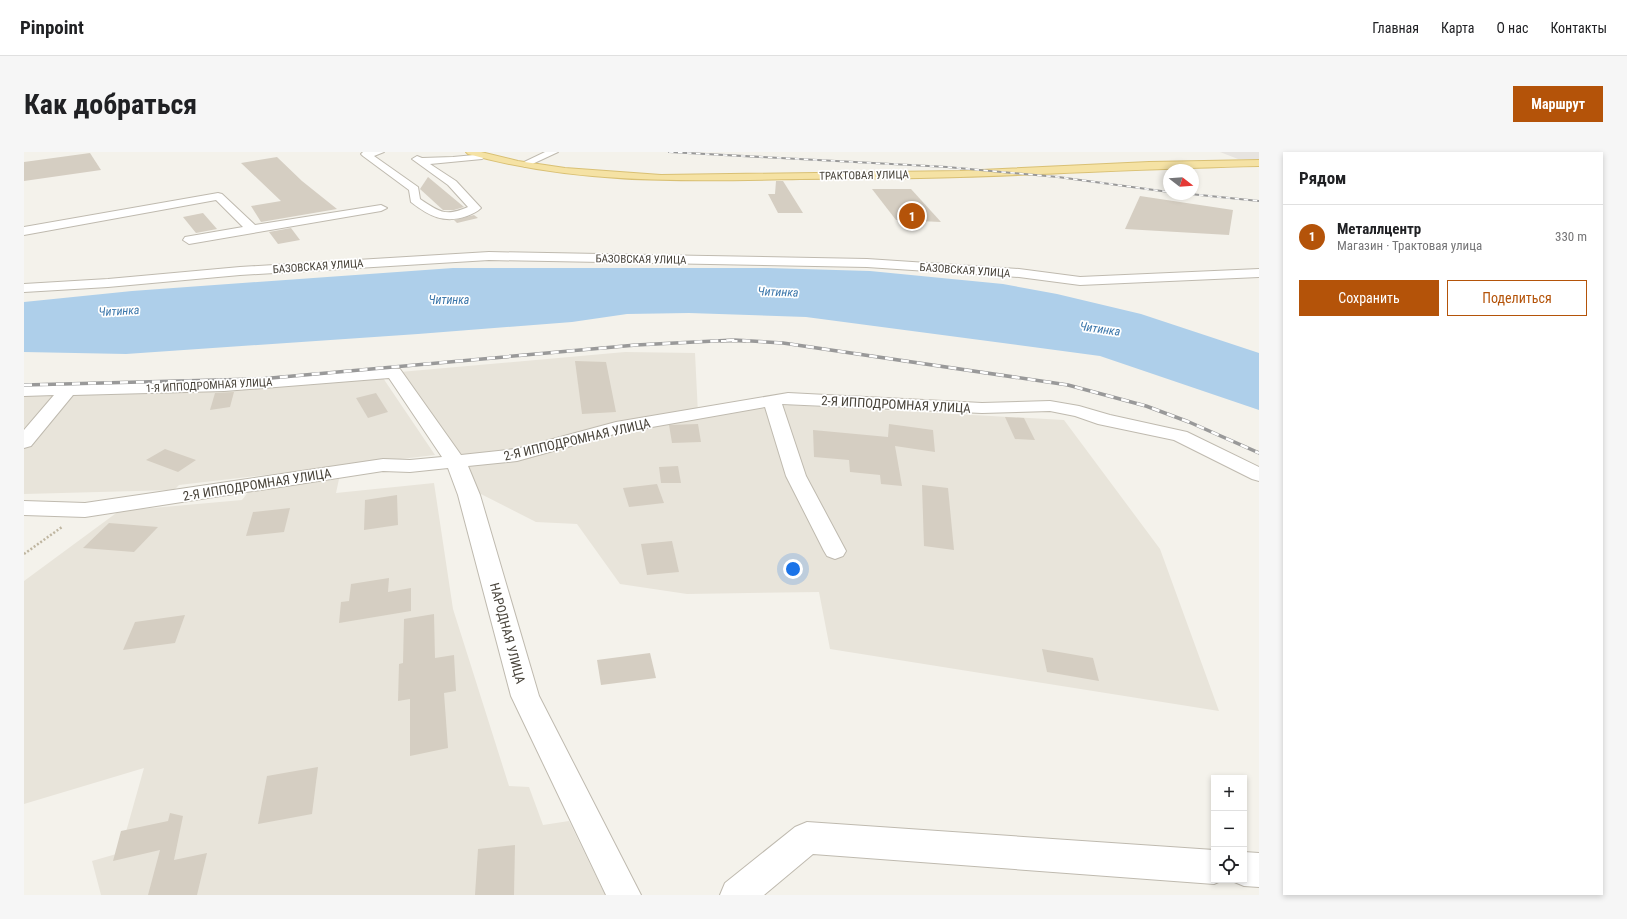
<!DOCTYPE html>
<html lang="ru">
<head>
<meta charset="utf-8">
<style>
  body { margin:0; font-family:"Roboto Condensed",sans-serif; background:#f6f6f6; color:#202124 }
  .controls { position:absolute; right:12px; bottom:12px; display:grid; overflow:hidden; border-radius:0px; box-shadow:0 2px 6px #0003 }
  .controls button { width:36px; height:36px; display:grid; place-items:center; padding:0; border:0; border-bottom:1px solid #e0e0e0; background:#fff; color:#202124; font:20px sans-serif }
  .compass { position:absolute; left:1139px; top:12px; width:36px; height:36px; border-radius:50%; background:#fff; box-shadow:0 2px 6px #0003; rotate:107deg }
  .you { position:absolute; left:769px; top:417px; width:14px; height:14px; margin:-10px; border:3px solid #fff; border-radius:50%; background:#1a73e8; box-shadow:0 0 0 6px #1a73e833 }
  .badge { display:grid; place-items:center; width:26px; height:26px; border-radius:50%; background:#b45309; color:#fff; font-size:13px; font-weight:700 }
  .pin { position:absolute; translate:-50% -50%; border:2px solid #fff; box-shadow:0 1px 4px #0006 }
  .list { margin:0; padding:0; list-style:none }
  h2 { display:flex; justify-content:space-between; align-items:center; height:52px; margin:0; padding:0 16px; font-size:17px }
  h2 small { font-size:13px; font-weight:400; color:#757577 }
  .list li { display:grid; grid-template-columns:26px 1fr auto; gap:12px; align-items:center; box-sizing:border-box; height:64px; padding:0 16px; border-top:1px solid #e0e0e0 }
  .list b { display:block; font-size:15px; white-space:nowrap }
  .list p { margin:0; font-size:13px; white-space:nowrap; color:#757577 }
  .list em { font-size:13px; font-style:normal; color:#757577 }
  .actions { display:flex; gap:8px; padding:12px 16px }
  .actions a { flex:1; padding:9px 0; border:1px solid #b45309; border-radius:0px; text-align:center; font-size:14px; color:#b45309 }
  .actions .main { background:#b45309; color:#fff }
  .icon { flex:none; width:22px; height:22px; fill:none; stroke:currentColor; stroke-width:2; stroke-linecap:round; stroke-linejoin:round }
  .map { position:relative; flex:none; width:1235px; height:743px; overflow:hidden; border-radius:0px }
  header { display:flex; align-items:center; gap:24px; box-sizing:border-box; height:56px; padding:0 20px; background:#fff; border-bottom:1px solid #e0e0e0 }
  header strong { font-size:19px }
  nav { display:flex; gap:22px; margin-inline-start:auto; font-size:14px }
  .intro { display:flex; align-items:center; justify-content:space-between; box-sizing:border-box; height:96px; padding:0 24px }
  h1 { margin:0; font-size:28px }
  .button { padding:10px 18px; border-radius:0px; background:#b45309; color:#fff; font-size:14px; font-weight:700 }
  main { display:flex; gap:24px; padding:0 24px }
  aside { flex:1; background:#fff; border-radius:0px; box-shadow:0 2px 6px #0003 }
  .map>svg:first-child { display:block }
  .residential { fill:#e8e4da }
  .industrial { fill:#e7e4e0 }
  .water { fill:#aecfea }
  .building { fill:#d5cec2 }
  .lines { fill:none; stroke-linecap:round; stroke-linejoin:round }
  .minor-casing { stroke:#bfbaaf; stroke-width:2 }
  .major-casing { stroke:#d9c074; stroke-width:2 }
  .path { stroke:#bfb6a1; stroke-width:2.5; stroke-dasharray:2 2; stroke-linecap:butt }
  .minor { fill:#fff; fill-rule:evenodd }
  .major { fill:#f5e2a4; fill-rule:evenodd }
  .rail-far2-casing { stroke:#999; stroke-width:2 }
  .rail-far1-casing { stroke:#999; stroke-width:3 }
  .rail-casing { stroke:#999; stroke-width:3.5 }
  .rail-far2 { stroke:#fff; stroke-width:1.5; stroke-dasharray:4.5; stroke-linecap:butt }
  .rail-far1 { stroke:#fff; stroke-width:2; stroke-dasharray:5.5; stroke-linecap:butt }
  .rail { stroke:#fff; stroke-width:2.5; stroke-dasharray:8; stroke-linecap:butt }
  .labels { text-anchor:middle; stroke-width:3.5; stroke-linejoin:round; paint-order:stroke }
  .far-street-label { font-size:11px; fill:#48433a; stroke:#fff }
  .far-water-label { font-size:12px; font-style:italic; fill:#3c77ab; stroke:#fff }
  .street-label { font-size:13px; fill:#48433a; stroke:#fff }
</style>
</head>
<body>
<header>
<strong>Pinpoint</strong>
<nav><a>Главная</a><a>Карта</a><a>О нас</a><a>Контакты</a></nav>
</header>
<div class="intro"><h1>Как добраться</h1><a class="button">Маршрут</a></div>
<main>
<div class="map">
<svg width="1235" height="743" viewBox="0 0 1235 743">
  <rect width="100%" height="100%" fill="#f4f2eb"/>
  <g class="residential">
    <polygon points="601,200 671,201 674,262 766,253 1040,268 1136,397 1195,559 806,497 795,440 663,442 596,432 553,372 512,370 449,338 376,220"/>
    <polygon points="359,226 411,303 155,333 150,338 0,342 0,239"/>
    <polygon points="315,327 312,341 410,331 429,457 485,634 505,635 519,673 545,669 581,743 77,743 68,709 96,701 120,616 0,652 0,429 95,359 218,348 225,339"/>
  </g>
  <polygon class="industrial" points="1196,0 1235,0 1235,7 1214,7"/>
  <polygon class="water" points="429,116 744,116 846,119 979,132 1033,142 1117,162 1235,201 1235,258 1076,204 782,165 665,161 603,162 548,170 394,182 102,202 0,200 0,150 108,139"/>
  <g class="building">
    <polygon points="66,1 77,18 0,29 0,10"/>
    <polygon points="253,5 278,29 313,57 237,70 227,54 257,49 217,11"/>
    <polygon points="404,25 440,55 430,58 419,58 396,37"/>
    <polygon points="752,29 759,29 779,61 754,61 744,42 751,42"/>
    <polygon points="848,37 887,37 917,70 872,68"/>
    <polygon points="1116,44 1209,58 1205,83 1101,77"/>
    <polygon points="179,61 193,77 172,81 159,65"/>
    <polygon points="450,63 454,66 433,71 430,68"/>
    <polygon points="267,76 276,88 254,92 245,80"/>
    <polygon points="551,209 582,210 592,260 558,262"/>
    <polygon points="210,240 206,255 186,258 191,241"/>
    <polygon points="352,241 364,260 344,266 332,246"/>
    <polygon points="981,265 1000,266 1011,288 991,287"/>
    <polygon points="674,272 677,290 648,291 645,273"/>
    <polygon points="865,272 909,278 911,300 871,294 878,334 857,332 856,323 826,320 825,308 790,305 789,278 864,285"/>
    <polygon points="141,297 172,308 154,320 122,308"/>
    <polygon points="654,314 657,331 637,331 635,315"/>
    <polygon points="633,332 640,351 605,355 599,336"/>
    <polygon points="898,333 924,336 930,398 900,394"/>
    <polygon points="373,343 374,373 340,378 341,348"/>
    <polygon points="266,356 260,380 222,384 229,360"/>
    <polygon points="85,371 134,375 110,400 59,396"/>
    <polygon points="648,389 655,420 623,423 617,392"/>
    <polygon points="365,426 364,440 387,436 387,459 315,471 317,450 325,449 327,432"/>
    <polygon points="410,462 411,506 430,503 432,539 420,541 424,596 386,604 386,547 374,549 375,512 379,511 380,467"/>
    <polygon points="161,463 151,491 99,498 111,470"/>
    <polygon points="1018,497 1069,506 1075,529 1023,520"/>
    <polygon points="626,501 632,526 577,533 573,508"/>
    <polygon points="294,615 288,662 234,672 243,624"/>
    <polygon points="146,661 159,664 150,708 183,701 173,743 124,743 136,698 89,709 97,679 144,669"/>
    <polygon points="491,693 490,743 451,743 454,697"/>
  </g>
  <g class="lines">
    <defs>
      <g id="minor">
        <path d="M339,0h21l-10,4 44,31 2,12c19,13 26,18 48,8l-20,-22 -36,-26 5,-3 5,2 31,-1 32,-3 2,2 -5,3 -52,5 26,17 25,27c-4,4 -9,6 -14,8 -23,8 -38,0 -56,-14l-2,-12 -46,-34 -2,-2z"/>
        <polygon points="521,0 534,0 504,14 501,15 496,12"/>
        <polygon points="194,41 198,42 231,73 357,53 363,56 357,59 165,92 159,88 161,85 219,75 192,48 0,83 0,75"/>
        <polygon points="465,100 843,107 995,117 1056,125 1235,117 1235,125 1056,133 995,125 843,115 465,108 216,123 84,135 0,140 0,132 84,127 216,115"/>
        <polygon points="370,216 376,217 437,303 492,297 592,270 764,241 958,251 1026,249 1055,254 1086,263 1163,280 1235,315 1235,329 1228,327 1150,288 1074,272 1051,264 1026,259 958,261 758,252 782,324 822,399 819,404 811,407 803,404 800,399 762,324 741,255 594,281 493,309 444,314 456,343 515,544 617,743 582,743 487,544 434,343 424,316 386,320 359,319 61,365 0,363 0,349 61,351 359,307 386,308 418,305 365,226 200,239 49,243 7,294 0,296 0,278 30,243 0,244 0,234 200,229"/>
        <polygon points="783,670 1190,698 1190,728 1199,728 1190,732 789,702 740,743 696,743 701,731 771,675"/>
        <polygon points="1220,700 1235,701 1235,735 1220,734 1208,729 1220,728"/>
      </g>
      <path id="major" d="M442,0h15l37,9 47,7 96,7 299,-4 189,-9 110,-2v6c-100,2 -199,8 -299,11 -53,2 -106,1 -160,2 -112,2 -223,6 -332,-25z"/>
    </defs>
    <use href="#minor" class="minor-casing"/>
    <use href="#major" class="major-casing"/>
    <polyline class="path" points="0,402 38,375"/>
    <use href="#minor" class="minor"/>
    <use href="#major" class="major"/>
    <defs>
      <g id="rail-far2">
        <polyline points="645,0 923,15 1034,25 1145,40"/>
        <polyline points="1166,42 1235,49"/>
      </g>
      <polyline id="rail-far1" points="697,189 721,189"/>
      <polyline id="rail" points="0,233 236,227 612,193 710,188 759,191 1044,233 1122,254 1165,270 1235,301"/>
    </defs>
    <use href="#rail-far2" class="rail-far2-casing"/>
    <use href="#rail-far1" class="rail-far1-casing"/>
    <use href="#rail" class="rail-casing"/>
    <use href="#rail-far2" class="rail-far2"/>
    <use href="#rail-far1" class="rail-far1"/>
    <use href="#rail" class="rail"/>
  </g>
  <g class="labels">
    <g class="far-street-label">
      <text transform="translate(840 23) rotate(-1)" y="4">ТРАКТОВАЯ УЛИЦА</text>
      <text transform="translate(617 107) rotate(1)" y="4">БАЗОВСКАЯ УЛИЦА</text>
      <text transform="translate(294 114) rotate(-4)" y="4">БАЗОВСКАЯ УЛИЦА</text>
      <text transform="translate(941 118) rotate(4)" y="4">БАЗОВСКАЯ УЛИЦА</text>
      <text transform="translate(185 233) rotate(-3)" y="4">1-Я ИППОДРОМНАЯ УЛИЦА</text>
    </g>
    <g class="far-water-label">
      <text transform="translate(754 140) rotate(2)" y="4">Читинка</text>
      <text x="425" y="152">Читинка</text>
      <text transform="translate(95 159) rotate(-3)" y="4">Читинка</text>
      <text transform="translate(1076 177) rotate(8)" y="4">Читинка</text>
    </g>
    <g class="street-label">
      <text transform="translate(872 252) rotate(3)" y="5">2-Я ИППОДРОМНАЯ УЛИЦА</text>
      <text transform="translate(553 287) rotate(-13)" y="5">2-Я ИППОДРОМНАЯ УЛИЦА</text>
      <text transform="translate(233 332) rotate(-9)" y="5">2-Я ИППОДРОМНАЯ УЛИЦА</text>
      <text transform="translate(484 481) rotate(75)" y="5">НАРОДНАЯ УЛИЦА</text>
    </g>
  </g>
</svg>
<div class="controls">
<button>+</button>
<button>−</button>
<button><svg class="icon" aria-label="locate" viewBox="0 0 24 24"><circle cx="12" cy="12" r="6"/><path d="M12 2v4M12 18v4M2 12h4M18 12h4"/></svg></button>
</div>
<svg class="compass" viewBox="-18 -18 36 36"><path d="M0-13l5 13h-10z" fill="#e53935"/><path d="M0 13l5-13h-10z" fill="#757577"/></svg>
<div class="you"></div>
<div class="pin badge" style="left:888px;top:64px">1</div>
</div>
<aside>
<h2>Рядом<small></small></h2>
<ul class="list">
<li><span class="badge">1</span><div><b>Металлцентр</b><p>Магазин · Трактовая улица</p></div><em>330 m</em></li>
</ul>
<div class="actions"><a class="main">Сохранить</a><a>Поделиться</a></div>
</aside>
</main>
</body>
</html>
